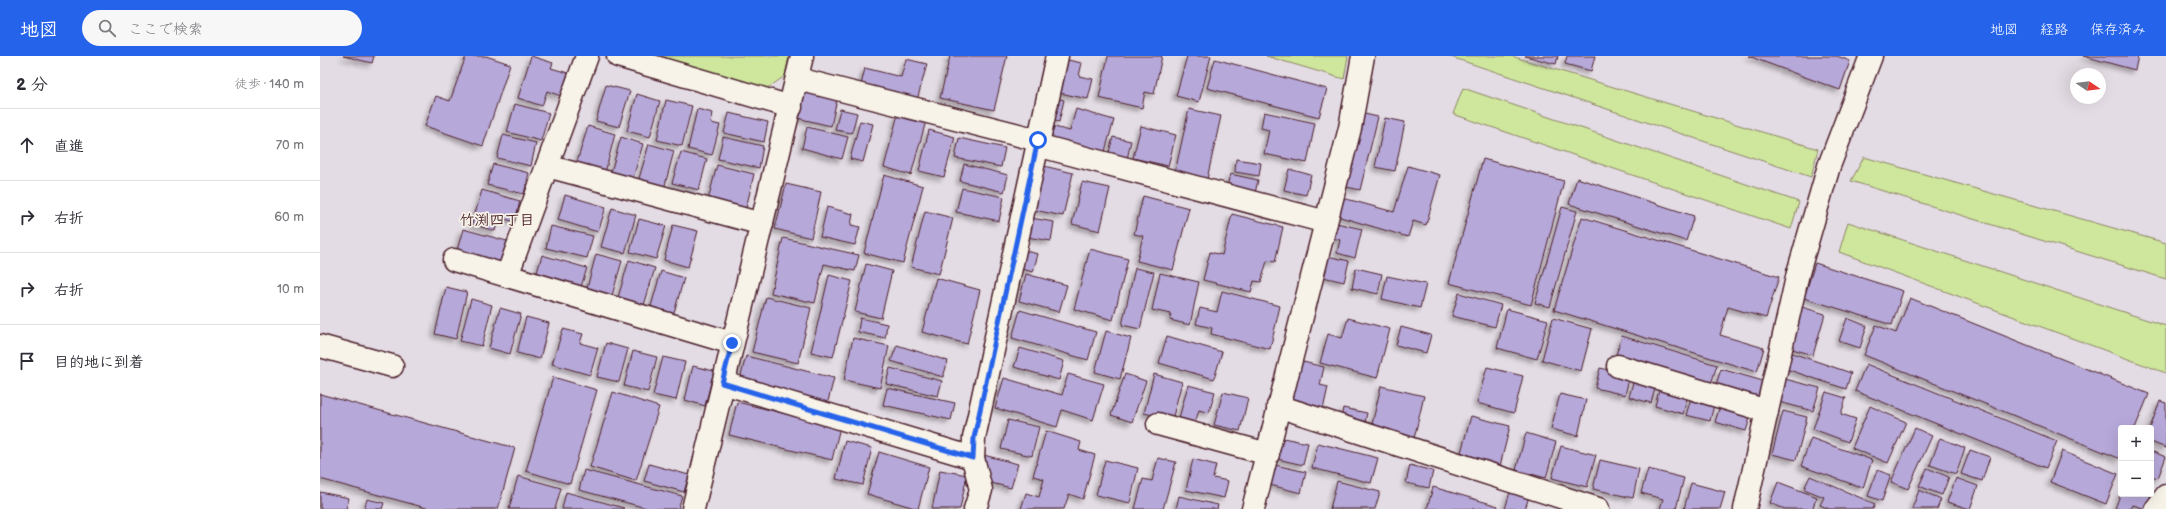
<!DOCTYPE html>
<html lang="ja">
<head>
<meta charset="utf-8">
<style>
  body { margin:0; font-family:"Balsamiq Sans","Klee One",sans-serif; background:#f7f7f7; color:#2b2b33 }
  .controls { position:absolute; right:12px; bottom:12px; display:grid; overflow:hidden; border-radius:4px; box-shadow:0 4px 16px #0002 }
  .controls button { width:36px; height:36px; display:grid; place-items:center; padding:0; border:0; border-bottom:1px solid #e1e1e2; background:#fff; color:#2b2b33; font:20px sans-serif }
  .compass { position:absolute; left:1750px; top:12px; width:36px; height:36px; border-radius:50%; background:#fff; box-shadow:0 4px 16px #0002; rotate:103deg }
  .stop { position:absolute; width:12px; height:12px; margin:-9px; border:3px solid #2563eb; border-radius:50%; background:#fff }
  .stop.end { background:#2563eb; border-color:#fff; box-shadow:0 1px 4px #0008 }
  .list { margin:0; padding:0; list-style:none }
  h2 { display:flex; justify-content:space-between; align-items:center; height:52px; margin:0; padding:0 16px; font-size:17px }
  h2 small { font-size:13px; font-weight:400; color:#7c7c81 }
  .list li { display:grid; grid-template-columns:26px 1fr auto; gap:12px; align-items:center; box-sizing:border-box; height:72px; padding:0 16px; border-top:1px solid #e1e1e2 }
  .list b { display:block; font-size:15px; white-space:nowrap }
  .list em { font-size:13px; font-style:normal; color:#7c7c81 }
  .icon { flex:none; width:22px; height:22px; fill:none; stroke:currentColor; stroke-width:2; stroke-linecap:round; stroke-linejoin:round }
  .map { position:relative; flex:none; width:1846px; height:453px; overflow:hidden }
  header { display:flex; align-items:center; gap:24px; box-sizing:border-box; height:56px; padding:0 20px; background:#2563eb; color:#fff }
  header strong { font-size:19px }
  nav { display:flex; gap:22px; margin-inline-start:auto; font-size:14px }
  .search { width:280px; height:36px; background:#f7f7f7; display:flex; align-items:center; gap:10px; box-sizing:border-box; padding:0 14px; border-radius:22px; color:#7c7c81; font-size:15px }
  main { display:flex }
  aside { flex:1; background:#fff }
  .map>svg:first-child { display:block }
  .green { fill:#cee79d; stroke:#8c8364 }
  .building { fill:#b6a8d9; stroke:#4a1f2b; filter:url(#shadow) }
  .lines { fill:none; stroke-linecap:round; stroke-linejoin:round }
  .minor-casing { stroke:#4a1f2b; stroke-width:25 }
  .minor { stroke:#f7f3e8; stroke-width:22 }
  .route { stroke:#2563eb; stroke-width:5 }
  .labels { text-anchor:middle; stroke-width:3.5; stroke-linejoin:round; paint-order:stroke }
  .neighbourhood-label { font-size:15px; font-weight:bold; fill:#4a1f2b; stroke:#f7f3e8 }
</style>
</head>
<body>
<header>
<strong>地図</strong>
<div class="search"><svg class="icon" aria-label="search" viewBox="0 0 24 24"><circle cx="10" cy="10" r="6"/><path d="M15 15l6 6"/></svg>ここで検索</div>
<nav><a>地図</a><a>経路</a><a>保存済み</a></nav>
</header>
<main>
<aside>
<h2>2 分<small>徒歩 · 140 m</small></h2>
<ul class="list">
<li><svg class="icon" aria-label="ahead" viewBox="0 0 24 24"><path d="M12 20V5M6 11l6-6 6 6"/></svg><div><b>直進</b></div><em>70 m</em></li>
<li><svg class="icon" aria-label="right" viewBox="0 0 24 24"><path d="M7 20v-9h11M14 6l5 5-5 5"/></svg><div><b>右折</b></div><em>60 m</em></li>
<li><svg class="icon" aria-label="right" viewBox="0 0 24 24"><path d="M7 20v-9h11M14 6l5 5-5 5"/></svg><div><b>右折</b></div><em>10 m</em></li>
<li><svg class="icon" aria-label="arrive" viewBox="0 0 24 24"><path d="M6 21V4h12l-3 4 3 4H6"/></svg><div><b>目的地に到着</b></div></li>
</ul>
</aside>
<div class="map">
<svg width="1846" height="453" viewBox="0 0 1846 453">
  <defs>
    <filter id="shadow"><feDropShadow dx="-3.5" dy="3.5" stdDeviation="2" flood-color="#0004"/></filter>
  </defs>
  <rect width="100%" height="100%" fill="#e4dce4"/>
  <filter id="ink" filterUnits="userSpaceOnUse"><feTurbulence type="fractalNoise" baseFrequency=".025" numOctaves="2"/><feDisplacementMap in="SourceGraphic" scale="8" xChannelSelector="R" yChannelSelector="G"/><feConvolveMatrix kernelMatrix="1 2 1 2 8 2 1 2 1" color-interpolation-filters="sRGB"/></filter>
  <g filter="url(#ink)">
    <g class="green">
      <polygon points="335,0 469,0 465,20 446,33"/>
      <polygon points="946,0 1028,0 1024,23"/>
      <polygon points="1128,0 1191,0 1498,93 1491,121"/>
      <polygon points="1143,32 1479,146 1471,173 1133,58"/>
      <polygon points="1544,101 1846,187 1846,223 1531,125"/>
      <polygon points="1528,166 1846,270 1846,317 1519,196"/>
    </g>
    <g class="building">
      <polygon points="23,0 54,0 52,7"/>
      <polygon points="146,0 166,0 190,8 163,90 105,70 116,40 130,45"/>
      <polygon points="211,0 233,7 231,12 248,17 241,40 227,35 222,50 198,42"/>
      <polygon points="630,0 687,0 674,54 620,42"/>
      <polygon points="788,0 842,0 834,38 825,36 822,52 779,42"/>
      <polygon points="867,0 891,0 879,46 856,40"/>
      <polygon points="1205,0 1238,0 1236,8"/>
      <polygon points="1247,0 1275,0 1271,15 1245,8"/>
      <polygon points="1428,0 1517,0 1530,5 1520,34"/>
      <polygon points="1763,0 1818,0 1815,14"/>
      <polygon points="586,3 607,8 596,48 540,33 545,12 581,21"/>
      <polygon points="743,3 762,7 759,20 773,23 768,43 735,36"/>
      <polygon points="895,3 1007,33 999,61 887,32"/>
      <polygon points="286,29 310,35 299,71 276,65"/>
      <polygon points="483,36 517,43 511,70 477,62"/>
      <polygon points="317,38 340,45 330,81 307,75"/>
      <polygon points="732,41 744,44 739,66 727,63"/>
      <polygon points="346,44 372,50 362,90 337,84"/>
      <polygon points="195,48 229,57 221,85 187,76"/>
      <polygon points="377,53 393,57 391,67 400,69 392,99 368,93"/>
      <polygon points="520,53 537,57 532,77 515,74"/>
      <polygon points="756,53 794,64 783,102 723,86 727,69 750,75"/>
      <polygon points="869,53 901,60 887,123 855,116"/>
      <polygon points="944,56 995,67 987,107 944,98 949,74 941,72"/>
      <polygon points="409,57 448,66 444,86 404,77"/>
      <polygon points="1040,57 1058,61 1040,134 1022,130"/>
      <polygon points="578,58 606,65 591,119 564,111"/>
      <polygon points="1065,62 1085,66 1075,115 1055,111"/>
      <polygon points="540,65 553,68 543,106 530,103"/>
      <polygon points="268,70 295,78 285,117 256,109"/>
      <polygon points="821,70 856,79 848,110 813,102"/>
      <polygon points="487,71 528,81 522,103 482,92"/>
      <polygon points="609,74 635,81 624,121 599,115"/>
      <polygon points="183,79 216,87 211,110 177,102"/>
      <polygon points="301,81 323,88 313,122 291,116"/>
      <polygon points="403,81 443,90 439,112 398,103"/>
      <polygon points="793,81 811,85 806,108 787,104"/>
      <polygon points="639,82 685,92 681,111 635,102"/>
      <polygon points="329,88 354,95 344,133 318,126"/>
      <polygon points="361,96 387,103 379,134 352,127"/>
      <polygon points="916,103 941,107 939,120 915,116"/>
      <polygon points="1163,103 1244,125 1211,249 1129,227"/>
      <polygon points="173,108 209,117 204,138 167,129"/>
      <polygon points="644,108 688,119 684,136 640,125"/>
      <polygon points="397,109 434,118 425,157 387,148"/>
      <polygon points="724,110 753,117 743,160 714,154"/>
      <polygon points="1088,110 1120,119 1106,169 1093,165 1088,181 1017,160 1023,142 1074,156"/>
      <polygon points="969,113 991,119 986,139 964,134"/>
      <polygon points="910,118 938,124 935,137 907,131"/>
      <polygon points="564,119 603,130 583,207 544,197"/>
      <polygon points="1257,122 1374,160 1366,185 1249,148"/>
      <polygon points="762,126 790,132 780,175 752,168"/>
      <polygon points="466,128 501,136 491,182 455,173"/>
      <polygon points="642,132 684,141 679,165 636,156"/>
      <polygon points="162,134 200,145 195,166 179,161 175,175 152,168"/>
      <polygon points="245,139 286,151 278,176 238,164"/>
      <polygon points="823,140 869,152 853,214 817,205 823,180 814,178"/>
      <polygon points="507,151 533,158 531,169 540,171 535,189 500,181"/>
      <polygon points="1242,151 1257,155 1230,251 1215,247"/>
      <polygon points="292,152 316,159 305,197 281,191"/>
      <polygon points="605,155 633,162 619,218 591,211"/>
      <polygon points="912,158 963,171 955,206 947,205 941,226 934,225 931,236 883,224 890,196 902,199"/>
      <polygon points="1262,161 1459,221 1446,262 1408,251 1400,279 1444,292 1437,316 1234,254"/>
      <polygon points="711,162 734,166 731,185 707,181"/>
      <polygon points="319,163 346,170 336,203 310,196"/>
      <polygon points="1012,166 1042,173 1035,202 1017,197 1020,184 1009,181"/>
      <polygon points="353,169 378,175 368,211 344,204"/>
      <polygon points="231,170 273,180 267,202 226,192"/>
      <polygon points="143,173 187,185 180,211 136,198"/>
      <polygon points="463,182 539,199 535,215 504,208 495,247 451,237"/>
      <polygon points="770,193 808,203 793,264 754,253"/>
      <polygon points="702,194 718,198 713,216 698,212"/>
      <polygon points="276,198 302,205 291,243 266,236"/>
      <polygon points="222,199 267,212 260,234 216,220"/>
      <polygon points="1003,199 1029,205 1024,226 999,220"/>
      <polygon points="309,204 335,212 323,253 297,245"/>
      <polygon points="1495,207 1583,235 1572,269 1484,242"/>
      <polygon points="546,208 572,215 561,262 535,256"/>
      <polygon points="815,212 834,216 820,273 802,269"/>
      <polygon points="1036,212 1062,218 1058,238 1032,232"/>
      <polygon points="341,215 364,222 353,260 330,254"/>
      <polygon points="840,217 879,226 870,269 850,264 851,258 832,254"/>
      <polygon points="706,218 747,229 739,256 699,245"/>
      <polygon points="509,219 532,225 513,301 491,296"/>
      <polygon points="1067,220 1106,228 1100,252 1062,243"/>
      <polygon points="616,222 660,234 647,288 602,276"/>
      <polygon points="126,231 147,236 136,283 115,278"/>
      <polygon points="902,235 960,250 950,293 891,278 892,272 876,268 880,252 897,256"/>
      <polygon points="1139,237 1181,249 1175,271 1132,260"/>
      <polygon points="446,241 491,252 478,307 432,296"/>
      <polygon points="1590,242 1829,338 1815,372 1801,372 1801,403 1544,299 1556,269 1576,277"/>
      <polygon points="151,243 172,249 162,290 140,285"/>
      <polygon points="1482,251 1505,258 1493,299 1469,292"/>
      <polygon points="180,252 201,258 190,298 169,292"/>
      <polygon points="1187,253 1228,264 1217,303 1177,292"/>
      <polygon points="700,254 776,276 768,304 692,282"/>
      <polygon points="206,261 229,267 220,303 197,297"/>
      <polygon points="540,262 567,268 565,282 538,276"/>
      <polygon points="1028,262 1070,273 1057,322 1000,307 1008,278 1022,282"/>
      <polygon points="1233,262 1272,273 1261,315 1222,304"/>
      <polygon points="1527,262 1547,270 1540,292 1519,285"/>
      <polygon points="1081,271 1111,279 1106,297 1076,289"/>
      <polygon points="243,273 263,278 260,287 278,292 270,319 232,308"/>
      <polygon points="786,275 811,282 800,323 775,316"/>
      <polygon points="847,280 902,296 894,323 839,307"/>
      <polygon points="1302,280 1397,309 1390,331 1295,302"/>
      <polygon points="533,282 569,290 560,332 524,324"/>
      <polygon points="286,287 308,293 299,326 277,321"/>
      <polygon points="577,289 628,305 623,321 571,305"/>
      <polygon points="700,292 744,305 739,324 694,311"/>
      <polygon points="313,295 337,301 328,336 304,330"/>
      <polygon points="1469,296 1531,317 1526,333 1463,312"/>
      <polygon points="426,300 514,322 507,349 419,327"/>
      <polygon points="343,301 365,306 356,344 333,339"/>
      <polygon points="975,304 1004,311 1000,329 1008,331 1002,358 964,348"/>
      <polygon points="1546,308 1737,385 1726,412 1535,335"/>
      <polygon points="373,310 394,315 385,350 365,344"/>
      <polygon points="1167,311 1203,320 1194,357 1157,347"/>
      <polygon points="570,312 622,325 618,340 566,328"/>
      <polygon points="1280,312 1310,319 1305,339 1275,332"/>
      <polygon points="1401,313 1443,325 1437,345 1395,332"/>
      <polygon points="748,318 784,328 773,364 742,354 737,371 675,352 684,322 742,339"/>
      <polygon points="805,318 826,325 812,366 791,359"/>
      <polygon points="834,318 862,326 852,364 824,357"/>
      <polygon points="233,321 277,334 250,428 206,415"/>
      <polygon points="1314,323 1336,329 1331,347 1309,341"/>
      <polygon points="1465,323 1500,332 1493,355 1459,346"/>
      <polygon points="868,329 895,336 889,357 879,354 874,371 858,366"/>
      <polygon points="1061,330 1104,340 1093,387 1050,377"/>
      <polygon points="1340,330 1368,338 1363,358 1335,350"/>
      <polygon points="567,332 635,347 631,364 563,349"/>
      <polygon points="293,336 339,351 316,425 270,411"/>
      <polygon points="903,336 928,342 920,375 894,369"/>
      <polygon points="1506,336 1526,342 1521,358 1536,363 1528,386 1493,373"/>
      <polygon points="0,338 195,392 178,453 110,453 0,423"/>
      <polygon points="1240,338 1266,344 1258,380 1231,373"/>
      <polygon points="1372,339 1395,345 1390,365 1366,359"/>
      <polygon points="1840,345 1846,347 1846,392 1831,386 1830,372"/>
      <polygon points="417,346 520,371 512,404 409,379"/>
      <polygon points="1400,350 1431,359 1426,375 1395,366"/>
      <polygon points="1550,350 1586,366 1568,407 1532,392"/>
      <polygon points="1023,352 1047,357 1044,372 1020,367"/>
      <polygon points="1463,355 1487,361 1476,404 1452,398"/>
      <polygon points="1151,360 1190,370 1180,410 1140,400"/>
      <polygon points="688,364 719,371 712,400 681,393"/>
      <polygon points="1595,372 1612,380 1588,433 1571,426"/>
      <polygon points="726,375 761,386 759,394 775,399 763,443 749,438 744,453 701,453 706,437 719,441 724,423 713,420"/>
      <polygon points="1206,377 1236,386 1226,422 1196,414"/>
      <polygon points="958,381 988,387 983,409 953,402"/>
      <polygon points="1491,382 1552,404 1543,432 1481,410"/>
      <polygon points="1620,382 1645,392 1636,418 1610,409"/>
      <polygon points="525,385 552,392 543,429 516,423"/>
      <polygon points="998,387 1058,402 1051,427 992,412"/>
      <polygon points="1241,390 1276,399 1267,431 1232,422"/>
      <polygon points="1650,394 1670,401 1662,425 1641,418"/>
      <polygon points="1742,395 1798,418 1786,448 1730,426"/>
      <polygon points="1831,395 1846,401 1838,422 1831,420"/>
      <polygon points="559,396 609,411 598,453 547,438"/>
      <polygon points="660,398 698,408 691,432 667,426"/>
      <polygon points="838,402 856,406 843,453 815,453 823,423 832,425"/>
      <polygon points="873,403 896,409 893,422 908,425 904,442 866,434"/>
      <polygon points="785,404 818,412 810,447 776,439"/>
      <polygon points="1280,404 1319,413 1313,442 1273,433"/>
      <polygon points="329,408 369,419 364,436 324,425"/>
      <polygon points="951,408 986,416 981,437 946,428"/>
      <polygon points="1090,409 1113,415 1109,432 1086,427"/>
      <polygon points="1607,412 1629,421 1622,439 1599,430"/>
      <polygon points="1328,413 1364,422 1356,453 1340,453 1343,443 1321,437"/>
      <polygon points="264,414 362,440 358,453 330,453 259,434"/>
      <polygon points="620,414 647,419 640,453 612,453"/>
      <polygon points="1557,414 1571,419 1562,445 1548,440"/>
      <polygon points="198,420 241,432 235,453 189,453"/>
      <polygon points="1490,420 1555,448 1553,453 1509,453 1500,449 1504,441 1484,433"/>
      <polygon points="1636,422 1658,430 1650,453 1627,446"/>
      <polygon points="1017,425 1060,436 1055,453 1010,453"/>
      <polygon points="1458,426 1497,441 1493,451 1497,453 1465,453 1450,447"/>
      <polygon points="1371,427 1405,436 1400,453 1364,453"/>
      <polygon points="1113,431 1178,450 1177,453 1107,453"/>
      <polygon points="1599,434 1621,443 1617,453 1592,453"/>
      <polygon points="0,436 29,442 26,453 0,453"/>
      <polygon points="246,436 304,452 303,453 242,453"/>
      <polygon points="1190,436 1209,441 1205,453 1185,453"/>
      <polygon points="1801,436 1801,438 1831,438 1826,453 1813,449 1811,453 1795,453"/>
      <polygon points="859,440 898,449 897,453 856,453"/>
      <polygon points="47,443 64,447 62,453 44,453"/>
    </g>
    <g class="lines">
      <defs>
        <g id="minor">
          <polyline points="298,0 471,51"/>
          <polyline points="478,23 718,84"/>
          <polyline points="717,89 1006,166"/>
          <polyline points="227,110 442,168"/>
          <polyline points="134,204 412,287"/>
          <polyline points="187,220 267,0"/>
          <polyline points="0,290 72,310"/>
          <polyline points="1298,310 1447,355"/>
          <polyline points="403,327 653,402"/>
          <polyline points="958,350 1278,453"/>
          <polyline points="838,368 948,398"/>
          <polyline points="373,453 482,0"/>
          <polyline points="655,453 661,434 653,402 654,382 737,0"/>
          <polyline points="933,453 1030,72 1043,0"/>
          <polyline points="1425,453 1478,217 1509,110 1551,0"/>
          <polyline points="1836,453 1846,440"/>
        </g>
      </defs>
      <use href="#minor" class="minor-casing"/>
      <use href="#minor" class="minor"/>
    </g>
  </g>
  <g class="lines" filter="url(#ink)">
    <polyline class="route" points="412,287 402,327 653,402 654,382 718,84"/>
  </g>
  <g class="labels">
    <g class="neighbourhood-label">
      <text x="177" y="169">竹渕四丁目</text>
    </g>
  </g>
</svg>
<div class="controls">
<button>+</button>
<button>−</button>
</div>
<svg class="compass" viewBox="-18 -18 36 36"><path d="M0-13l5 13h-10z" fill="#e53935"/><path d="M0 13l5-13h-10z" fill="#7c7c81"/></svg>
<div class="stop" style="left:718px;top:84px"></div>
<div class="stop end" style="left:412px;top:287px"></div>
</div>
</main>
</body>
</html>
